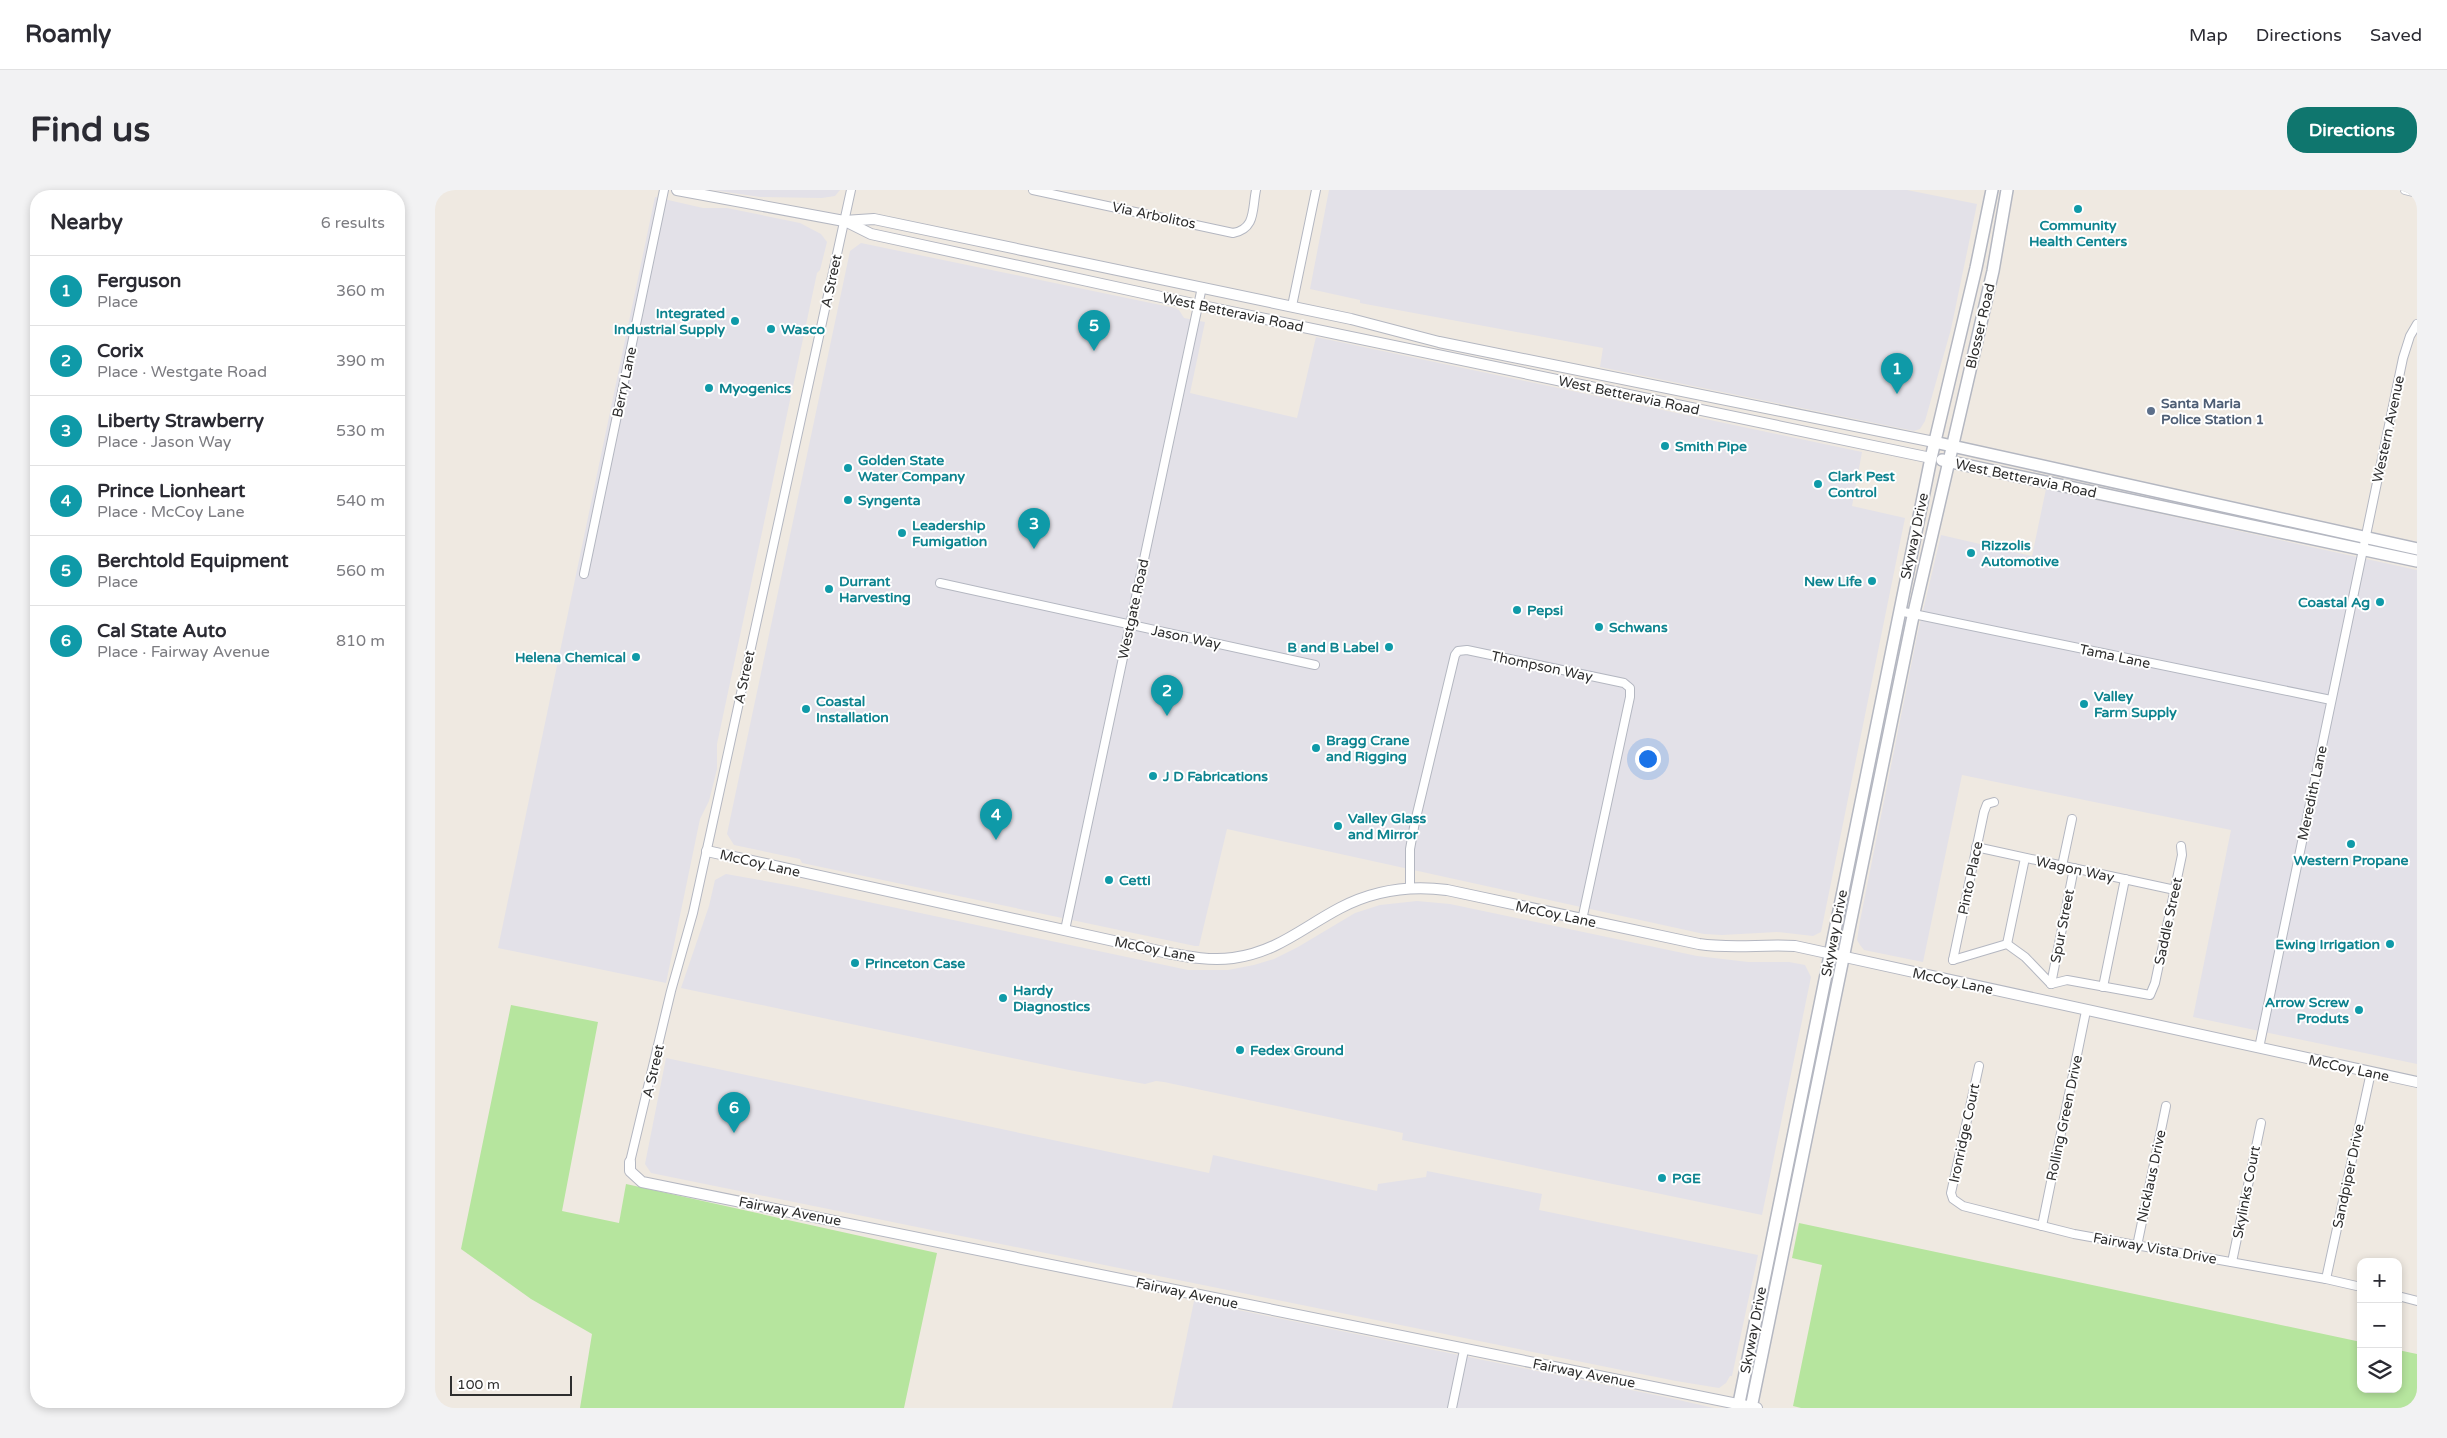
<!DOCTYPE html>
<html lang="en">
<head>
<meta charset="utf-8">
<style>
  body { margin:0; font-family:"Varela Round",sans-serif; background:#f2f2f3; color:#2b2b33 }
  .controls { position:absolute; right:15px; bottom:15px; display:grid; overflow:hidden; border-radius:10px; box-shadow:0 2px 8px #0003 }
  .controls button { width:45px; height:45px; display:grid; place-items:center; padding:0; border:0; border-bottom:1px solid #e1e1e2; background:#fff; color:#2b2b33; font:25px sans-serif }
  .scale { position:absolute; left:15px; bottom:12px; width:122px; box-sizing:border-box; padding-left:5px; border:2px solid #2e2e2e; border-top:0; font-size:14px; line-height:18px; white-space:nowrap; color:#2e2e2e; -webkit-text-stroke:4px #fff; paint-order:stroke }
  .you { position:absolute; left:1212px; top:568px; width:18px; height:18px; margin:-12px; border:4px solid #fff; border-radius:50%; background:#1a73e8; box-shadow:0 0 0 8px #1a73e833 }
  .badge { display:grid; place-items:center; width:32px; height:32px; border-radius:50%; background:#0f766e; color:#fff; font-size:16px; font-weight:700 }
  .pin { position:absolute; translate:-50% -41px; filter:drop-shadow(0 1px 2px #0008) }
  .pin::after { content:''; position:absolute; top:26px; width:18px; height:15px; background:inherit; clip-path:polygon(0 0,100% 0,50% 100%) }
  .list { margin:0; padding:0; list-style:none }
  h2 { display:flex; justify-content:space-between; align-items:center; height:65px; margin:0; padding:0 20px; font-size:21px }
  h2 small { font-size:16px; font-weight:400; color:#7c7c81 }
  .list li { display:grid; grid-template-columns:32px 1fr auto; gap:15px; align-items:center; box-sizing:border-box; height:70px; padding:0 20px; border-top:1px solid #e1e1e2 }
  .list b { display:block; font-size:19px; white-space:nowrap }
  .list p { margin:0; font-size:16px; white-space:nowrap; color:#7c7c81 }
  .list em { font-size:16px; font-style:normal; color:#7c7c81 }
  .icon { flex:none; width:28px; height:28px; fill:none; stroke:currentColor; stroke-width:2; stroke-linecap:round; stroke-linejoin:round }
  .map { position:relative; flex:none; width:1982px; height:1218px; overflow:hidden; border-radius:20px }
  header { display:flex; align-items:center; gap:30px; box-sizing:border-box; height:70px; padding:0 25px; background:#fff; border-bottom:1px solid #e1e1e2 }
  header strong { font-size:24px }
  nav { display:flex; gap:28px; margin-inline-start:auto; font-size:18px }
  .intro { display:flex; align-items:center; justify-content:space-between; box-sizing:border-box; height:120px; padding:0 30px }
  h1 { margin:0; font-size:35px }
  .button { padding:12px 22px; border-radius:20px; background:#0f766e; color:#fff; font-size:18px; font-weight:700 }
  main { display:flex; gap:30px; padding:0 30px }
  aside { flex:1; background:#fff; border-radius:20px; box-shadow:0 2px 8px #0003 }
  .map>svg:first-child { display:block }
  .industrial { fill:#e3e1e8 }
  .green { fill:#b6e59e }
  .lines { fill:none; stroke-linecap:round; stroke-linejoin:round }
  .minor-casing { stroke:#b4b7c1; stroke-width:10 }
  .tertiary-casing { stroke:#b4b7c1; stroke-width:12 }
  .secondary-casing { stroke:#b4b7c1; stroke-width:14 }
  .minor { stroke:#fff; stroke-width:8 }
  .tertiary { stroke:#fff; stroke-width:10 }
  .secondary { stroke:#fff; stroke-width:11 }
  .culture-dot { fill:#0f9aa8; stroke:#fff; stroke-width:2 }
  .service-dot { fill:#5c6f8a; stroke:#fff; stroke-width:2 }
  .labels { text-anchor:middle; stroke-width:4; stroke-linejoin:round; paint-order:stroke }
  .street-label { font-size:14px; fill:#2e2e2e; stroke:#fff }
  .culture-label { font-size:14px; font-weight:bold; fill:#0d838f; stroke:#fff; text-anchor:start }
  .service-label { font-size:14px; font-weight:bold; fill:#4e5e75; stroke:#fff; text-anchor:start }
</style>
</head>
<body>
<header>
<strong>Roamly</strong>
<nav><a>Map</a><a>Directions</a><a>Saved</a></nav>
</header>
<div class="intro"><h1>Find us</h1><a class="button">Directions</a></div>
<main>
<aside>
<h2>Nearby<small>6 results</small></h2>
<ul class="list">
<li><span class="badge" style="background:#0f9aa8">1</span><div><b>Ferguson</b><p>Place</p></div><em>360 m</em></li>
<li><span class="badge" style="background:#0f9aa8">2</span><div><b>Corix</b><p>Place · Westgate Road</p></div><em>390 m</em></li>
<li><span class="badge" style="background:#0f9aa8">3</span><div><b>Liberty Strawberry</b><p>Place · Jason Way</p></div><em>530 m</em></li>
<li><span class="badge" style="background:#0f9aa8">4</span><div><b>Prince Lionheart</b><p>Place · McCoy Lane</p></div><em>540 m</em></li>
<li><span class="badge" style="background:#0f9aa8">5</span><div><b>Berchtold Equipment</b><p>Place</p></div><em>560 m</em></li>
<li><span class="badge" style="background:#0f9aa8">6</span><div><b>Cal State Auto</b><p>Place · Fairway Avenue</p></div><em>810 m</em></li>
</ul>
</aside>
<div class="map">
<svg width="1982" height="1218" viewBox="0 0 1982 1218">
  <rect width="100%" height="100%" fill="#efe9e1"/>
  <g class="industrial">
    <polygon points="278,0 405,0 400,6 387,8 325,7"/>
    <polygon points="894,0 1472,0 1542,14 1516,139 1490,231 1485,239 1479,241 1165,177 1168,158 925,113 925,110 875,99"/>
    <polygon points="220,7 268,18 292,18 365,33 386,44 392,52 385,80 382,83 282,554 282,579 274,611 265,629 231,793 63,758"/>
    <polygon points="426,53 740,118 744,120 749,128 770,132 755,203 862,228 881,147 1427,262 1417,316 1470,328 1386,742 1378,746 1342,742 1287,745 1269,744 792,639 764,756 760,756 367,673 365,669 299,655 292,644 415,61"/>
    <polygon points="1611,299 1982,380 1982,874 1758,827 1796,640 1527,585 1488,772 1429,760 1425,755 1422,750 1425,731 1482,446 1506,345 1597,366"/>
    <polygon points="291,684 358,696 753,780 793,780 819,775 839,769 863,757 920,723 945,715 982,711 1015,714 1262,766 1313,772 1354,772 1370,775 1376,787 1327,1025 967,950 968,943 729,892 721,891 710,894 634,880 246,798 274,716 280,690"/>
    <polygon points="231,868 774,983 778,965 942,1001 943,994 991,987 992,981 1107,1004 1104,1020 1323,1065 1297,1186 1295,1186 1291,1193 1284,1198 1241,1191 216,983 210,974"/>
    <polygon points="759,1111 1235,1208 1279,1218 737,1218"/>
  </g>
  <g class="green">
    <polygon points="76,815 163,832 127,1021 184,1033 191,994 502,1063 469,1218 145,1218 157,1144 96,1109 26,1059"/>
    <polygon points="1364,1033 1926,1152 1926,1199 1963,1199 1963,1160 1982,1164 1982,1218 1366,1218 1358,1216 1387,1075 1357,1068"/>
  </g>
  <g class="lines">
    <defs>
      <g id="minor">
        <path d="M598,0l200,43c23,-4 19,-24 23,-43"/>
        <polyline points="1970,0 1982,3"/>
        <polyline points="857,116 881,0"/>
        <polyline points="149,384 229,0"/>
        <polyline points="505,393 880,475"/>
        <polyline points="1464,421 1896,510"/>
        <polyline points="1541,657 1740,700"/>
        <polyline points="1627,676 1637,629"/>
        <polyline points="975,697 975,659 980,632 1020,465 1023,461 1032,460 1189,493 1195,498 1195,507 1147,730"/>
        <polyline points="630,740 767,97"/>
        <polyline points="1572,754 1590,668"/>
        <polyline points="1518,770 1549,622 1552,614 1559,612"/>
        <polyline points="1518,770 1572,754 1590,767 1616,794"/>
        <polyline points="1616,794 1632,790 1715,805 1720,793 1747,665 1746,656"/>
        <polyline points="1616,794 1639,678"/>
        <polyline points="1668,797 1690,689"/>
        <polyline points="1824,858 1968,168 1975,146 1982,134"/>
        <polyline points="1544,876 1516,1003 1518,1009 1528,1016 1639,1044 1891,1089 1926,1097"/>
        <polyline points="195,972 236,801 258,723 416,0"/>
        <polyline points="1607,1036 1651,821"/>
        <polyline points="1702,1056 1731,916"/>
        <polyline points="1797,1072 1826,933"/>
        <polyline points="1891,1089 1936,882"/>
        <polyline points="1963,1106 1982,1111"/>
        <polyline points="1017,1218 1029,1160"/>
      </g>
      <g id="tertiary">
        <polyline points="242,0 409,31 439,29 916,129 1004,152 1499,252"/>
        <polyline points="410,31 436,44 763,115 1496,268"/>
        <path d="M272,661l461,102c21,4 43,8 65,5 44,-6 69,-30 107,-50 34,-18 69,-23 107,-18l252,54c32,5 64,0 96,2l622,136"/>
        <polyline points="195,972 195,981 207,992 1322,1218"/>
      </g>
      <g id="secondary">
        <polyline points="1499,252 1982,359"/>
        <polyline points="1507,270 1982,371"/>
        <polyline points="1303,1218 1496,268 1541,78 1557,0"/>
        <polyline points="1316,1218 1477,431 1558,81 1572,0"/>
      </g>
    </defs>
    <use href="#minor" class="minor-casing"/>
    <use href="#tertiary" class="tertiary-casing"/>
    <use href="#secondary" class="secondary-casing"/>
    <use href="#minor" class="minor"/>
    <use href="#tertiary" class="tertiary"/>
    <use href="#secondary" class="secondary"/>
  </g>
  <g class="culture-dot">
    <circle cx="1643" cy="19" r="5"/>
    <circle cx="300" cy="131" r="5"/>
    <circle cx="336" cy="139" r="5"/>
    <circle cx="274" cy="198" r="5"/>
    <circle cx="1230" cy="256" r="5"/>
    <circle cx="413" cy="278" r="5"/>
    <circle cx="1383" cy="294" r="5"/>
    <circle cx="413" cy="310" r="5"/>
    <circle cx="467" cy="343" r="5"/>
    <circle cx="1536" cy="363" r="5"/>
    <circle cx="1437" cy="391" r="5"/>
    <circle cx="394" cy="399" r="5"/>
    <circle cx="1945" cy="412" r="5"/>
    <circle cx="1082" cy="420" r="5"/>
    <circle cx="1164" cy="437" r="5"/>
    <circle cx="954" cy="457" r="5"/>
    <circle cx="201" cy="467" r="5"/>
    <circle cx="1649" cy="514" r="5"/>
    <circle cx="371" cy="519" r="5"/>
    <circle cx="881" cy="558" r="5"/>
    <circle cx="718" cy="586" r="5"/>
    <circle cx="903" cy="636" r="5"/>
    <circle cx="1916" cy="654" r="5"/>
    <circle cx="674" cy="690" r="5"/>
    <circle cx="1955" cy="754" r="5"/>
    <circle cx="420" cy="773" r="5"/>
    <circle cx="568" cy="808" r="5"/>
    <circle cx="1924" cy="820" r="5"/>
    <circle cx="805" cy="860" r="5"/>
    <circle cx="1227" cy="988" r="5"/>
  </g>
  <circle class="service-dot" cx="1716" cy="221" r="5"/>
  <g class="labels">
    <g class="street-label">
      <text transform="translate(719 25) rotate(12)" y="5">Via Arbolitos</text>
      <text transform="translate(396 91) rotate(-78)" y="5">A Street</text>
      <text transform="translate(798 122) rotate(12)" y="5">West Betteravia Road</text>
      <text transform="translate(1545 136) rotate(-77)" y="5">Blosser Road</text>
      <text transform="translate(189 192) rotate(-78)" y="5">Berry Lane</text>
      <text transform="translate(1194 205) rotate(12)" y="5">West Betteravia Road</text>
      <text transform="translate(1953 239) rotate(-78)" y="5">Western Avenue</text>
      <text transform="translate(1591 288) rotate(12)" y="5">West Betteravia Road</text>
      <text transform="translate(1479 346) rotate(-78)" y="5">Skyway Drive</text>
      <text transform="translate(698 419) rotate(-78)" y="5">Westgate Road</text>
      <text transform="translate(751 447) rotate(12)" y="5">Jason Way</text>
      <text transform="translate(1680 466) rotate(12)" y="5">Tama Lane</text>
      <text transform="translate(1107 476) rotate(12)" y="5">Thompson Way</text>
      <text transform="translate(309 487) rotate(-78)" y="5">A Street</text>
      <text transform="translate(1877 603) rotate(-78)" y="5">Meredith Lane</text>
      <text transform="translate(325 673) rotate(13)" y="5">McCoy Lane</text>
      <text transform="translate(1640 679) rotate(12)" y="5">Wagon Way</text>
      <text transform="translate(1535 688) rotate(-78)" y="5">Pinto Place</text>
      <text transform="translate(1121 724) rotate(12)" y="5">McCoy Lane</text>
      <text transform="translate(1733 731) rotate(-78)" y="5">Saddle Street</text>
      <text transform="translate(1627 736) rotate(-79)" y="5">Spur Street</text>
      <text transform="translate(1399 743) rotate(-79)" y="5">Skyway Drive</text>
      <text transform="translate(720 759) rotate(11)" y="5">McCoy Lane</text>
      <text transform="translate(1518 791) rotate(12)" y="5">McCoy Lane</text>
      <text transform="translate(1914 878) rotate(12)" y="5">McCoy Lane</text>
      <text transform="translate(218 881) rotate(-77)" y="5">A Street</text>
      <text transform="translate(1629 928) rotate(-78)" y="5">Rolling Green Drive</text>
      <text transform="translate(1529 943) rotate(-78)" y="5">Ironridge Court</text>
      <text transform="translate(1716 986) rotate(-78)" y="5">Nicklaus Drive</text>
      <text transform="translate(1913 986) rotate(-78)" y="5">Sandpiper Drive</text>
      <text transform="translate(1811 1002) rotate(-79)" y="5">Skylinks Court</text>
      <text transform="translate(355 1021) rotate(11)" y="5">Fairway Avenue</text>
      <text transform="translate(1720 1058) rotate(10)" y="5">Fairway Vista Drive</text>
      <text transform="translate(752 1103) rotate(12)" y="5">Fairway Avenue</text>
      <text transform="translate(1318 1140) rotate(-79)" y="5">Skyway Drive</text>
      <text transform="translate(1149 1183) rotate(11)" y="5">Fairway Avenue</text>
    </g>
    <g class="culture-label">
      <text x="1643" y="40" text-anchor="middle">Community<tspan x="1643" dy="16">Health Centers</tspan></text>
      <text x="290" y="128" text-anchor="end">Integrated<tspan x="290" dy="16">Industrial Supply</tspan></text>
      <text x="346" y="144">Wasco</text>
      <text x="284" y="203">Myogenics</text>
      <text x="1240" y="261">Smith Pipe</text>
      <text x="423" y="275">Golden State<tspan x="423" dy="16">Water Company</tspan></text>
      <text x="1393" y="291">Clark Pest<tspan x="1393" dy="16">Control</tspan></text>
      <text x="423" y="315">Syngenta</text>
      <text x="477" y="340">Leadership<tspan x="477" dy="16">Fumigation</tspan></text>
      <text x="1546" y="360">Rizzolis<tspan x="1546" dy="16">Automotive</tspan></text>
      <text x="404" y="396">Durrant<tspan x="404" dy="16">Harvesting</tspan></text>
      <text x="1427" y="396" text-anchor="end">New Life</text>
      <text x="1935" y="417" text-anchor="end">Coastal Ag</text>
      <text x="1092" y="425">Pepsi</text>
      <text x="1174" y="442">Schwans</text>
      <text x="944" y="462" text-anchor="end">B and B Label</text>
      <text x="191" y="472" text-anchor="end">Helena Chemical</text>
      <text x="1659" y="511">Valley<tspan x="1659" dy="16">Farm Supply</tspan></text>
      <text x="381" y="516">Coastal<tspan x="381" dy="16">Installation</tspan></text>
      <text x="891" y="555">Bragg Crane<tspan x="891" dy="16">and Rigging</tspan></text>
      <text x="728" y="591">J D Fabrications</text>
      <text x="913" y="633">Valley Glass<tspan x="913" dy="16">and Mirror</tspan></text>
      <text x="1916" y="675" text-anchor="middle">Western Propane</text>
      <text x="684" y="695">Cetti</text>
      <text x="1945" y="759" text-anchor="end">Ewing Irrigation</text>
      <text x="430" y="778">Princeton Case</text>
      <text x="578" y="805">Hardy<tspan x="578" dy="16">Diagnostics</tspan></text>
      <text x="1914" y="817" text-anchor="end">Arrow Screw<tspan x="1914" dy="16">Produts</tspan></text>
      <text x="815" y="865">Fedex Ground</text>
      <text x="1237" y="993">PGE</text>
    </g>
    <g class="service-label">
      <text x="1726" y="218">Santa Maria<tspan x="1726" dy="16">Police Station 1</tspan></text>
    </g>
  </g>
</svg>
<div class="controls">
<button>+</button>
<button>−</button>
<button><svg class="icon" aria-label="layers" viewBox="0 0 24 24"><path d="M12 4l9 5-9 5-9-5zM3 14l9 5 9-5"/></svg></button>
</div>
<div class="scale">100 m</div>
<div class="you"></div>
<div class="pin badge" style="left:1462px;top:204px;background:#0f9aa8">1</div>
<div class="pin badge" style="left:732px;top:526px;background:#0f9aa8">2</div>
<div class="pin badge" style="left:599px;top:359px;background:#0f9aa8">3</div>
<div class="pin badge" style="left:561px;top:650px;background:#0f9aa8">4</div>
<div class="pin badge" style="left:659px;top:161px;background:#0f9aa8">5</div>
<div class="pin badge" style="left:299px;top:943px;background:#0f9aa8">6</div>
</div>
</main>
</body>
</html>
